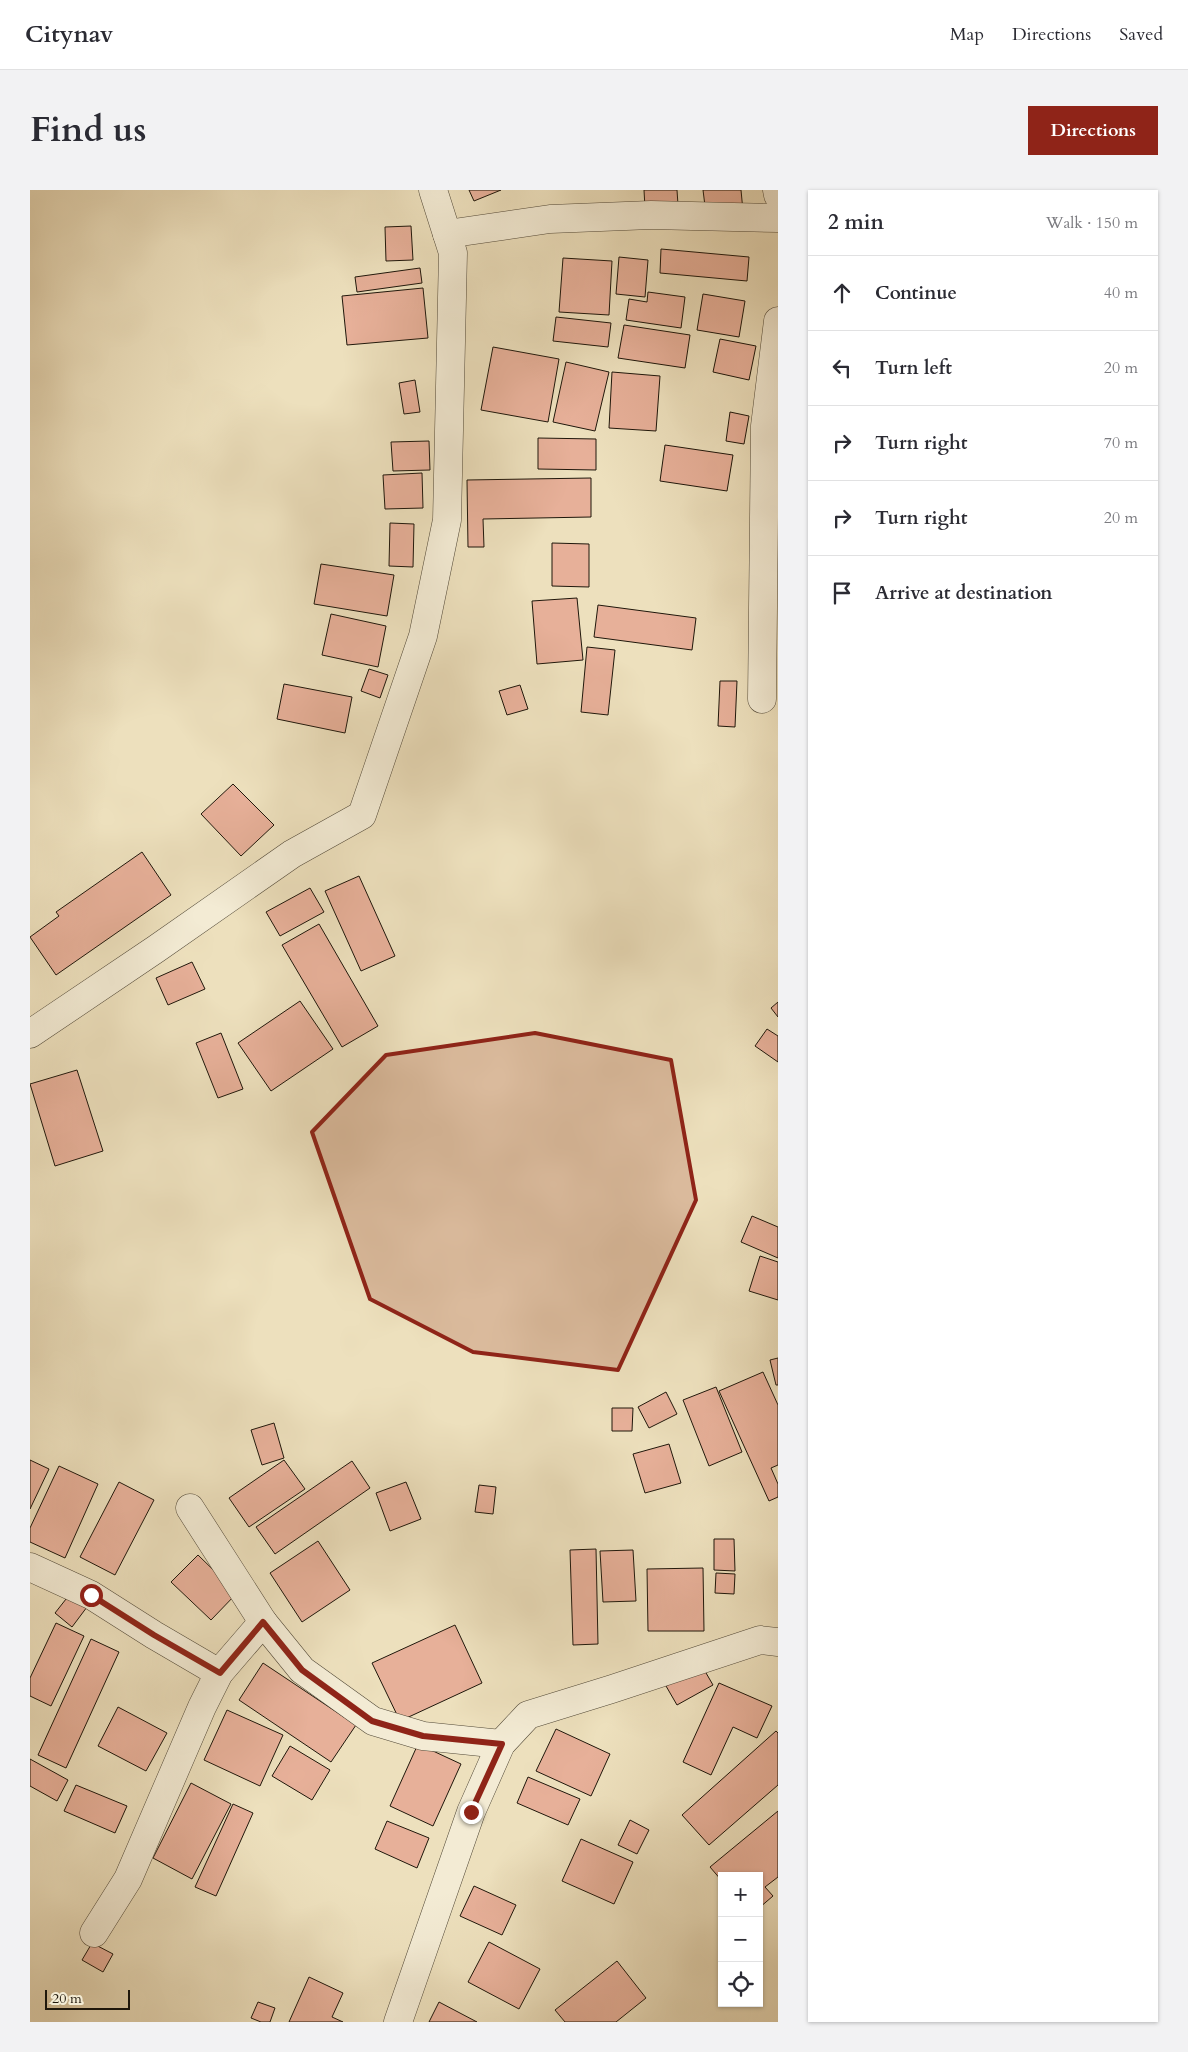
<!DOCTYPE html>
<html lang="en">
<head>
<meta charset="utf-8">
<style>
  body { margin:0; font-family:Cardo,serif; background:#f2f2f3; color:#2b2b33 }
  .controls { position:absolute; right:15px; bottom:15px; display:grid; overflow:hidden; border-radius:0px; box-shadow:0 1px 4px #0004 }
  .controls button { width:45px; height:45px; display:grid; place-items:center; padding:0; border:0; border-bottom:1px solid #e1e1e2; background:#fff; color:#2b2b33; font:25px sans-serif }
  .scale { position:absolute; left:15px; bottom:12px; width:85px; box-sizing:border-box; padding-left:5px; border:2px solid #1f170b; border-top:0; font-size:14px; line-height:18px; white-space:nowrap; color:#1f170b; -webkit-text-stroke:4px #f3ebd4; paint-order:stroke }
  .stop { position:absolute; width:15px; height:15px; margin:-11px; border:4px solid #8f2418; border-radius:50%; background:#fff }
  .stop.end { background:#8f2418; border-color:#fff; box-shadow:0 1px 5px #0008 }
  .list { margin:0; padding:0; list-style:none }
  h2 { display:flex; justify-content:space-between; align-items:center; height:65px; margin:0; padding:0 20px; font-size:21px }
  h2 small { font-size:16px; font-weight:400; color:#7c7c81 }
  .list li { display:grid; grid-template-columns:32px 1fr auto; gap:15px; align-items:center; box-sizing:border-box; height:75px; padding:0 20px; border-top:1px solid #e1e1e2 }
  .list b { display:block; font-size:19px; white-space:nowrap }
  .list em { font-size:16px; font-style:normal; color:#7c7c81 }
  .icon { flex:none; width:28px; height:28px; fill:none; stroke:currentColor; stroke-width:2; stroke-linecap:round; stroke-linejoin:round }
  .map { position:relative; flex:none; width:748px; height:1832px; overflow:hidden; border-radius:0px }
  header { display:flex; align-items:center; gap:30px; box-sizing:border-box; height:70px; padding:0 25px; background:#fff; border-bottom:1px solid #e1e1e2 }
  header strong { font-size:24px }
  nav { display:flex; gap:28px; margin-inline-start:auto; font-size:18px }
  .intro { display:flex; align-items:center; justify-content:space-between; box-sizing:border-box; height:120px; padding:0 30px }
  h1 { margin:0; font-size:35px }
  .button { padding:12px 22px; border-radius:0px; background:#8f2418; color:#fff; font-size:18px; font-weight:700 }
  main { display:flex; gap:30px; padding:0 30px }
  aside { flex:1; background:#fff; border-radius:0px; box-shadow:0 1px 4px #0004 }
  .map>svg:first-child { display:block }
  .building { fill:#e7b099; stroke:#1f170b }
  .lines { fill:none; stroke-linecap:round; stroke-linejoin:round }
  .street-casing { stroke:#524938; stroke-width:29 }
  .street { stroke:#f3ebd4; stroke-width:28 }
  .route { stroke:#8f2418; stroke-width:6 }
  .marked { fill:#8f2418; fill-opacity:0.2; stroke:#8f2418; stroke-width:4; stroke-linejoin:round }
</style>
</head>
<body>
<header>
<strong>Citynav</strong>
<nav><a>Map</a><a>Directions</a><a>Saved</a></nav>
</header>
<div class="intro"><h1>Find us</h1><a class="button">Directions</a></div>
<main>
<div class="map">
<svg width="748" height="1832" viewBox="0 0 748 1832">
  <rect width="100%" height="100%" fill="#ede0bd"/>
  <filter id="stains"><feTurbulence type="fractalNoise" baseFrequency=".004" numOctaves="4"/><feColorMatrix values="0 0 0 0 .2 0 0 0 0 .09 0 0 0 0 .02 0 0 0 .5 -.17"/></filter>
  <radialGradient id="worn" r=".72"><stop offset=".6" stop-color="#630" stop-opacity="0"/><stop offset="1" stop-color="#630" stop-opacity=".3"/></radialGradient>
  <g class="building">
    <polygon points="439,0 471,0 444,11"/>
    <polygon points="614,0 647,0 648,15 615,18"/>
    <polygon points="673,0 711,0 713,21 676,24"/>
    <polygon points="381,36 383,70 356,71 355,37"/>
    <polygon points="631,59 719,67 717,91 630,83"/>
    <polygon points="589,67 618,70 615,107 586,104"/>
    <polygon points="533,68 582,71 579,125 529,122"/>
    <polygon points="390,78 392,93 327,102 325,87"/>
    <polygon points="393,98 398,148 317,155 312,106"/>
    <polygon points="618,102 655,107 651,138 596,130 599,109 617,112"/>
    <polygon points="673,104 715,111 709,147 667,140"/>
    <polygon points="526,127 581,133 578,157 523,151"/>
    <polygon points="594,135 660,145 655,178 588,168"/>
    <polygon points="690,149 726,156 719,190 683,182"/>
    <polygon points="463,157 529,169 518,232 451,220"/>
    <polygon points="536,172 579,182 565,241 523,232"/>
    <polygon points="582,182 630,186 626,241 579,238"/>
    <polygon points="385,190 390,222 374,224 369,193"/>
    <polygon points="700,222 719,226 714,254 696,251"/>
    <polygon points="508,248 566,249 566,280 508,279"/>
    <polygon points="399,251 400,280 363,281 361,252"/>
    <polygon points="635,255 703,265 697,301 630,291"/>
    <polygon points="392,283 393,318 355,319 353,285"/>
    <polygon points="561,288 561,327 453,329 454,357 438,357 437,290"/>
    <polygon points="360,333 384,334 383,377 359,376"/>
    <polygon points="522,353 559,354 559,397 522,396"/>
    <polygon points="291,374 364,385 357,426 284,414"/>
    <polygon points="547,408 553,470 507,474 502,411"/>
    <polygon points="568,415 666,428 662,460 564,447"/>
    <polygon points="301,424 356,436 348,477 292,465"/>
    <polygon points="557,457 585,460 578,525 551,522"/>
    <polygon points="339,479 358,485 350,508 331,501"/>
    <polygon points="690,491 707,491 705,537 688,536"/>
    <polygon points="254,494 322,507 315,543 247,529"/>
    <polygon points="490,495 498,519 477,525 469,501"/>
    <polygon points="203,594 244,635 211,666 171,624"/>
    <polygon points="112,662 141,705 26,785 0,747 29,726 26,722"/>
    <polygon points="329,686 365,766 331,781 295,701"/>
    <polygon points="280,698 294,722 250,746 236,722"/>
    <polygon points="289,734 348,836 312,857 252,755"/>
    <polygon points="162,772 175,799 138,815 126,788"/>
    <polygon points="270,811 303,859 241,901 208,853"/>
    <polygon points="748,812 748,827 741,818"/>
    <polygon points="737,839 748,846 748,872 725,856"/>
    <polygon points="191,843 213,899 188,908 166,853"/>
    <polygon points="47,880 73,961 25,976 0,894"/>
    <polygon points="722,1026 748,1037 748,1068 711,1052"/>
    <polygon points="730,1066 748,1072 748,1110 719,1101"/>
    <polygon points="748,1168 748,1195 746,1195 740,1170"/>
    <polygon points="733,1182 748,1215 748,1275 741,1278 748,1294 748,1307 739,1311 689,1201"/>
    <polygon points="686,1197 712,1262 679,1276 653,1210"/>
    <polygon points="636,1202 647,1224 619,1238 608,1217"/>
    <polygon points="582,1218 603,1218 602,1241 582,1241"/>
    <polygon points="244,1233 254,1268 232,1275 221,1240"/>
    <polygon points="639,1254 651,1293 615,1303 603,1264"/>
    <polygon points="0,1270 19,1279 0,1319"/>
    <polygon points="254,1270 275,1299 219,1337 199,1308"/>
    <polygon points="322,1271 340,1298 245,1364 226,1337"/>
    <polygon points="29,1276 68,1294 35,1368 0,1352 0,1338"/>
    <polygon points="89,1292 124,1310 85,1385 50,1367"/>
    <polygon points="376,1292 391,1329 360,1341 346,1303"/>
    <polygon points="449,1295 466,1297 463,1324 445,1322"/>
    <polygon points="684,1349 704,1349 705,1381 684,1380"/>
    <polygon points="288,1351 320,1400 272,1432 240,1383"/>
    <polygon points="566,1359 568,1454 543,1455 540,1360"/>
    <polygon points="603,1360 606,1411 573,1412 570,1361"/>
    <polygon points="168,1365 207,1403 181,1430 141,1392"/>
    <polygon points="673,1378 674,1441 618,1441 617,1379"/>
    <polygon points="686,1383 705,1384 704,1404 685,1403"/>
    <polygon points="40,1404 57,1417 42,1437 25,1423"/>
    <polygon points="26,1433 54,1446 21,1516 0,1506 0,1488"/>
    <polygon points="425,1435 452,1493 370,1531 342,1473"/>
    <polygon points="61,1449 89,1462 36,1578 8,1565"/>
    <polygon points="233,1473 326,1535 301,1572 209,1510"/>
    <polygon points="672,1476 683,1495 647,1515 636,1496"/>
    <polygon points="689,1493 742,1516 727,1548 703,1537 681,1585 653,1572"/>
    <polygon points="88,1517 137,1543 116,1581 68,1556"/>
    <polygon points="197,1520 253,1545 230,1596 174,1570"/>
    <polygon points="526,1539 580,1564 561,1606 506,1581"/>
    <polygon points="746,1541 748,1543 748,1595 679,1655 652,1625"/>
    <polygon points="388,1554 431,1574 403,1636 360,1616"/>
    <polygon points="260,1556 300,1580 282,1610 242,1586"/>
    <polygon points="0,1569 38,1590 27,1611 0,1596"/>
    <polygon points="498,1587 550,1609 538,1635 487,1613"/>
    <polygon points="161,1593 201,1614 162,1689 123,1668"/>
    <polygon points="46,1595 97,1616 85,1643 34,1621"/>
    <polygon points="203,1614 223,1623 186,1706 165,1697"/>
    <polygon points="748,1621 748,1687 735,1697 743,1706 729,1718 729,1686 692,1686 692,1691 680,1677"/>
    <polygon points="600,1630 619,1640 607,1664 588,1655"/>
    <polygon points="357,1631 399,1648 387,1678 345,1659"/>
    <polygon points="551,1649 603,1672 584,1714 532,1691"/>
    <polygon points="444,1696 486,1715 472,1745 430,1726"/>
    <polygon points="459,1752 510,1779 489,1819 438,1792"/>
    <polygon points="62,1753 83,1764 73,1782 52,1770"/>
    <polygon points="587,1771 616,1808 586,1832 535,1832 525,1820"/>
    <polygon points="279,1787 313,1803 302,1827 313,1832 259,1832"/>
    <polygon points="228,1812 245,1818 240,1832 231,1832 221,1828"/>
    <polygon points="409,1812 447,1832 399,1832"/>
  </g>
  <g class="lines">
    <defs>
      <g id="street">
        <polyline points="747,0 748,5"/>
        <polyline points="417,44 520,29 621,25 748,28"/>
        <polyline points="732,509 735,236 748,131"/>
        <polyline points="0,844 126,759 262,664 332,625 393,446 417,330 423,63 403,0"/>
        <polyline points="160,1318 233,1432 272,1480 343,1531 393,1546 471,1554"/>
        <polyline points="0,1377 61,1405 124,1445 189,1483"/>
        <polyline points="64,1743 98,1689 172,1517 189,1483 233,1432"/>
        <polyline points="368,1832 441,1622 471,1554 498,1525 582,1499 730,1450 748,1452"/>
      </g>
    </defs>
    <use href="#street" class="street-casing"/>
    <use href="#street" class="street"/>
  </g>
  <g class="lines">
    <polyline class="route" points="61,1405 124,1445 190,1483 233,1432 272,1480 342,1531 393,1546 472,1554 441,1622"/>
  </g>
  <path class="marked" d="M505,843l136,27 25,140 -78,170 -145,-18 -103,-53 -58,-167 74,-77z"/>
  <rect width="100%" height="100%" filter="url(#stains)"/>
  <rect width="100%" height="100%" fill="url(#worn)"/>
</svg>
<div class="controls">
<button>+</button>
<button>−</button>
<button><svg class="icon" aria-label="locate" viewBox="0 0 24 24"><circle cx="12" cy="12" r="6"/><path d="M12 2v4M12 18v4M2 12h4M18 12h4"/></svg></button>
</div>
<div class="scale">20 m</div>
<div class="stop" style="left:61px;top:1405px"></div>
<div class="stop end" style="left:441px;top:1622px"></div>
</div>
<aside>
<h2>2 min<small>Walk · 150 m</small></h2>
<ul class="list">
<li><svg class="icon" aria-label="ahead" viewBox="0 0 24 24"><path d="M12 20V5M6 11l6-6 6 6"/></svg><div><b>Continue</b></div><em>40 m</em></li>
<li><svg class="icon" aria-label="left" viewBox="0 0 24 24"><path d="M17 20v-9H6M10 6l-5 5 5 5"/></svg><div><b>Turn left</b></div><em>20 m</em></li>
<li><svg class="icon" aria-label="right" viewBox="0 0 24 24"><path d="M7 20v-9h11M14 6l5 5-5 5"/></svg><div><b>Turn right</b></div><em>70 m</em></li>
<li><svg class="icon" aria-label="right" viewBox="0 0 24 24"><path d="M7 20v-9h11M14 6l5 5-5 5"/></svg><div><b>Turn right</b></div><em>20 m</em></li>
<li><svg class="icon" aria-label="arrive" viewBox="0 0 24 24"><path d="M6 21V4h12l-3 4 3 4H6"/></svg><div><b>Arrive at destination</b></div></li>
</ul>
</aside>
</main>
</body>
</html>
